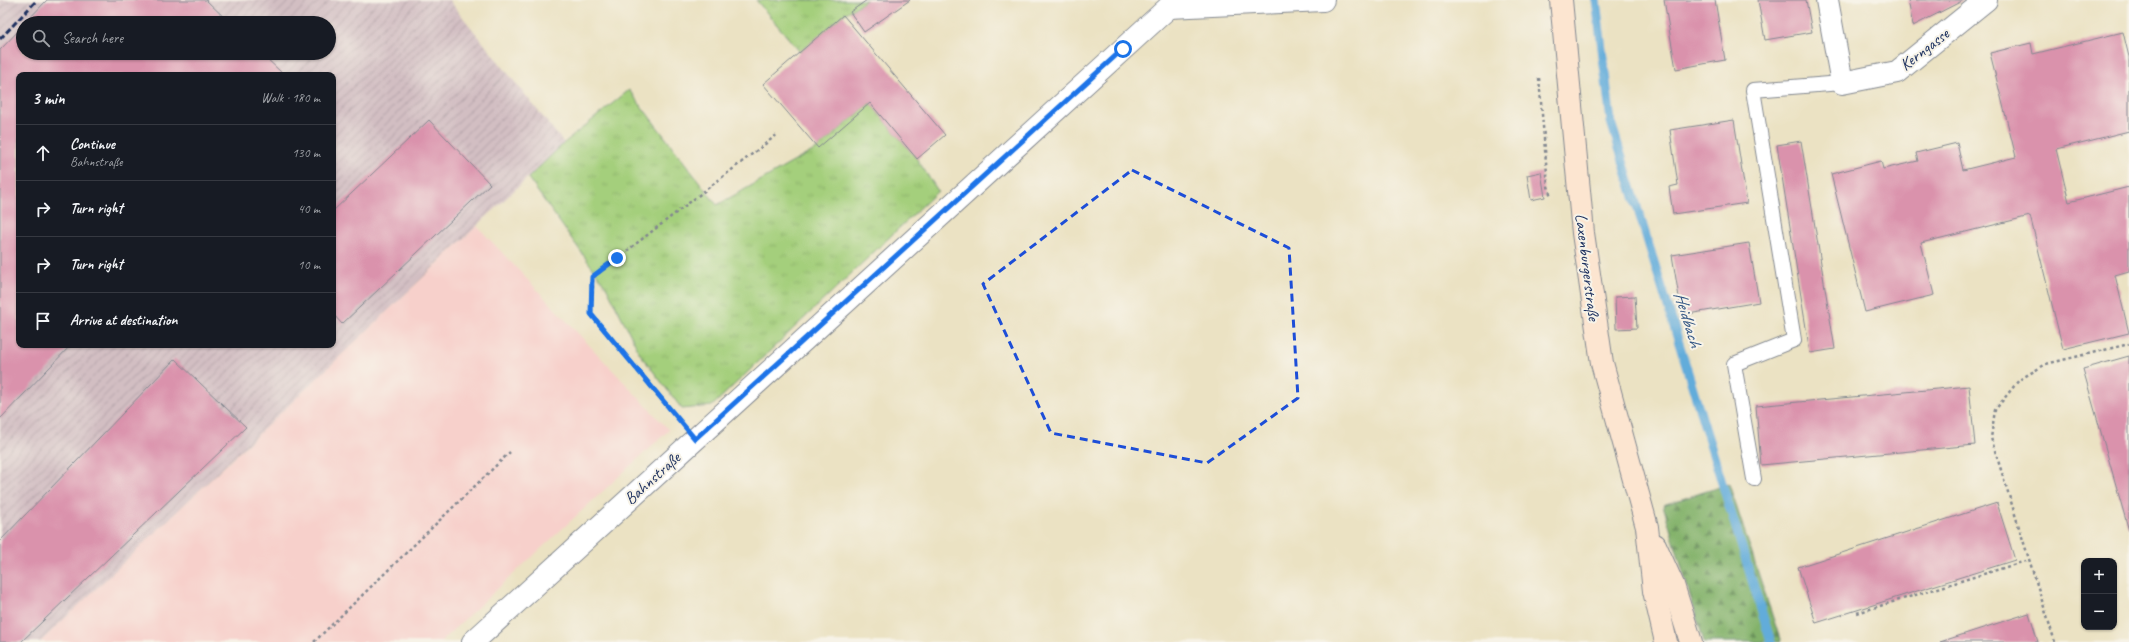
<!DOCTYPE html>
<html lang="en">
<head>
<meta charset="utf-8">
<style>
  body { margin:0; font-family:Caveat,sans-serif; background:#242831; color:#f1f3f6 }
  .controls { position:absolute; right:12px; bottom:12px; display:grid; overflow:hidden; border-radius:8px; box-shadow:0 1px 3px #0004 }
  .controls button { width:36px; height:36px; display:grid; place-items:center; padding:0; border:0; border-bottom:1px solid #363941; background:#171b24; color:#f1f3f6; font:20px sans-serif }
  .stop { position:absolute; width:12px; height:12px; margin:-9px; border:3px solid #1a73e8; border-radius:50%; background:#fff }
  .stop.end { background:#1a73e8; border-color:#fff; box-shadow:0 1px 4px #0008 }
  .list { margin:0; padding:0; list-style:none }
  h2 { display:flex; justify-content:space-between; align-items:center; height:52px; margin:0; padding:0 16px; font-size:17px }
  h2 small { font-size:13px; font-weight:400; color:#9ea1a6 }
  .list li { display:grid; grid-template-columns:26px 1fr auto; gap:12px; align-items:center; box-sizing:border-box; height:56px; padding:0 16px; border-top:1px solid #363941 }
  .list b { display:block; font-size:15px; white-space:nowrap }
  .list p { margin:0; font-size:13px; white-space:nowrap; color:#9ea1a6 }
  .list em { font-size:13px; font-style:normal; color:#9ea1a6 }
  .icon { flex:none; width:22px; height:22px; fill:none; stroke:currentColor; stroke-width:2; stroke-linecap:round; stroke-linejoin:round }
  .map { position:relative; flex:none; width:2129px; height:642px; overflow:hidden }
  .search { position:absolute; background:#171b24; box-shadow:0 1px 3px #0004; left:16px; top:16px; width:320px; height:44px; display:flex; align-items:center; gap:10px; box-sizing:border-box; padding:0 14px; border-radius:22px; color:#9ea1a6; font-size:15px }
  .panel { position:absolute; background:#171b24; box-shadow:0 1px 3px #0004; left:16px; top:72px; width:320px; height:276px; border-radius:8px }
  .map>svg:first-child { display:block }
  .built { fill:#f7d0cb }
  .industrial { fill:url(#industrial-furrows); fill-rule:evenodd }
  .grass { fill:url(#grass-tufts); stroke:#607f6c }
  .forest { fill:url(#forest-firs); stroke:#4f7064 }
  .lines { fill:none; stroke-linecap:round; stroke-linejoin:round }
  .stream { stroke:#62acda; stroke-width:9 }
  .building { fill:#da92ac }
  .lane-casing { stroke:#838890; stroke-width:16 }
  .street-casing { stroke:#838890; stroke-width:24 }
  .secondary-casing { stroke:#838890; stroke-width:24 }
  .path { stroke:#838890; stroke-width:2.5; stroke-dasharray:3 3; stroke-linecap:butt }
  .lane { stroke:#fff; stroke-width:14 }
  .street { stroke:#fff; stroke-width:22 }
  .secondary { stroke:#fce5d0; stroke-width:22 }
  .rail { stroke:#1b2f5e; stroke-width:3; stroke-dasharray:6 3; stroke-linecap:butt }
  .route { stroke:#1a73e8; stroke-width:5 }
  .marked { fill:none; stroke:#1d4ed8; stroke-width:3; stroke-dasharray:8 5; stroke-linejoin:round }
  .labels { text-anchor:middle; stroke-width:4; stroke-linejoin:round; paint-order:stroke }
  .street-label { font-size:17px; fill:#1b2f5e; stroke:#f7f3e8 }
  .water-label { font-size:18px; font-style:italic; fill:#305483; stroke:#f7f3e8 }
</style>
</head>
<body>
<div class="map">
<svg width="2129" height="642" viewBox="0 0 2129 642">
  <defs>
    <pattern id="industrial-furrows" width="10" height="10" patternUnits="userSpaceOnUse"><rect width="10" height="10" fill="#d2bec2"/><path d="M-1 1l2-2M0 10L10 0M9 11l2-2" fill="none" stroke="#aa9ba1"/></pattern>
    <pattern id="grass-tufts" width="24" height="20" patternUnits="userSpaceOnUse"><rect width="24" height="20" fill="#a4cf7b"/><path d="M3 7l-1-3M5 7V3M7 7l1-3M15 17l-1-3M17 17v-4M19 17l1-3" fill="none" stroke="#8db26d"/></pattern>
    <pattern id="forest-firs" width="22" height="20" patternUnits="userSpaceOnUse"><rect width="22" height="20" fill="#83b26b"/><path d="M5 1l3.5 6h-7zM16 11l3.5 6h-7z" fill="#6a915b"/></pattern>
  </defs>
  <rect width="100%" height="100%" fill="#f7f3e8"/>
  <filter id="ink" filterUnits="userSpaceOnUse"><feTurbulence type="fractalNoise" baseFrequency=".025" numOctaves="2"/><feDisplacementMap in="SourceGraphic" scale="8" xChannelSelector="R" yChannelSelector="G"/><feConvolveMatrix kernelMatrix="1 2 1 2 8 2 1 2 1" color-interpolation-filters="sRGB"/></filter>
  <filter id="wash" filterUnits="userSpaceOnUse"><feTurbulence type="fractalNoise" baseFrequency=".012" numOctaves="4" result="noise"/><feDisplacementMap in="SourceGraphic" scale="16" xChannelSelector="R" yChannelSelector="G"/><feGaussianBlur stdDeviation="0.9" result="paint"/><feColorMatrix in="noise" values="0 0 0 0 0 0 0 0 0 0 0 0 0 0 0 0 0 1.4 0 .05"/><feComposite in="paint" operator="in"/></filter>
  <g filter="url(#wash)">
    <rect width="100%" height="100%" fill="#ebe2c3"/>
    <polygon class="built" points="477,226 669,430 440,642 40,642"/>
    <path class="industrial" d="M0,0h449l115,143 -524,499h-40zM23,23h306v30h-306zM19,75h314v270h-314z"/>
    <g class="grass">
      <polygon points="756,0 867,0 843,15 800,52"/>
      <polygon points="629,90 717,205 818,148 870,103 917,159 938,191 712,406 682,409 640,354 607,288 528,178 564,143"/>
    </g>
    <polygon class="forest" points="1729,484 1781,642 1704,642 1663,505"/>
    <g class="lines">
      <polyline class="stream" points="1596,0 1611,122 1771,642"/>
    </g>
    <g id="blocks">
      <g class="building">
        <polygon points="47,0 206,0 230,23 25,23"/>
        <polygon points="867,0 910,0 864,32 850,12"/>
        <polygon points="1664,0 1715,0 1725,60 1676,69"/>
        <polygon points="1758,0 1806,0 1812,32 1765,40"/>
        <polygon points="1908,0 1964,0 1913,26"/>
        <polygon points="843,15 945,135 917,159 870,103 818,148 763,84"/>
        <polygon points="23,26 23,53 261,53 284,75 19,75 19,345 71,345 0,419 0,50"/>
        <polygon points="2123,32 2129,57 2129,131 2056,149 2069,202 2129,187 2129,271 2115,275 2129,333 2063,349 2030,216 1921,243 1934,295 1865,312 1831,174 1881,161 1883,169 1918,161 1916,153 1957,143 1963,170 2016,157 1990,53 2031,43 2033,54"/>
        <polygon points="429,120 490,184 342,324 333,314 333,211"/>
        <polygon points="1734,120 1747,203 1673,214 1669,187 1678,185 1670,130"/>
        <polygon points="1801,141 1835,349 1810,353 1777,145"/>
        <polygon points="1541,172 1545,197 1531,200 1527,175"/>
        <polygon points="1749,243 1759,302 1682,315 1672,255"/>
        <polygon points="1635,296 1637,328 1616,329 1615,297"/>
        <polygon points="2129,356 2129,531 2083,369"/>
        <polygon points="175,359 246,427 21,642 0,642 0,541"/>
        <polygon points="1969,386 1975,445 1761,465 1756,406"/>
        <polygon points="1997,503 2015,560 1816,623 1798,567"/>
        <polygon points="2029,613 2038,642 1940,642"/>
      </g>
    </g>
  </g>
  <g filter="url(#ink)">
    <use href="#blocks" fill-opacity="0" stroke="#838890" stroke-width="1"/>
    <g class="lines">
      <defs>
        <polyline id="lane" points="1754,479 1734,364 1794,340 1753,90 1842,83"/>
        <g id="street">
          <polyline points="1827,0 1842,83 1897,72 1986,0"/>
          <polyline points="1169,7 1323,0"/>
          <polyline points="473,642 1169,7"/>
        </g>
        <g id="secondary">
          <polyline points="1561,0 1583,233 1602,363 1647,527 1654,591 1666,642"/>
          <polyline points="1655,545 1673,585 1691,642"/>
        </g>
      </defs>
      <use href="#lane" class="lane-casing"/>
      <use href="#street" class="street-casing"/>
      <use href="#secondary" class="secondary-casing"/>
      <g class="path">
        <polyline points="1539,78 1548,186 1551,197"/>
        <polyline points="678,419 591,314 593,277 778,134"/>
        <polyline points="1857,613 2029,560"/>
        <polyline points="314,642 510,452"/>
        <polyline points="2055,642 1991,438 1995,410 2019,380 2046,364 2129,344"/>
      </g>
      <use href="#lane" class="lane"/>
      <use href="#street" class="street"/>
      <use href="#secondary" class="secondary"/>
      <polyline class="rail" points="0,39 37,0"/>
    </g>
  </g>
  <g class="lines" filter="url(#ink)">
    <polyline class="route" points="617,258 592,277 591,314 695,439 1123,49"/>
  </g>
  <path class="marked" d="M1132,170l157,78 9,150 -91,65 -156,-30 -68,-149z"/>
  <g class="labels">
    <g class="street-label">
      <text transform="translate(1924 49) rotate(-38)" y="6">Kerngasse</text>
      <text transform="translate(1588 267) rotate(83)" y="6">Laxenburgerstraße</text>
      <text transform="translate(652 478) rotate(-42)" y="6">Bahnstraße</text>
    </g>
    <g class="water-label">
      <text transform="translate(1688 319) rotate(73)" y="6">Heidbach</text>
    </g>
  </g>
</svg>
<div class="controls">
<button>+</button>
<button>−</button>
</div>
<div class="stop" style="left:1123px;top:49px"></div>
<div class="stop end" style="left:617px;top:258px"></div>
<div class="search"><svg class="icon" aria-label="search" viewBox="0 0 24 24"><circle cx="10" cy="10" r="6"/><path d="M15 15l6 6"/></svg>Search here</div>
<section class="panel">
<h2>3 min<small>Walk · 180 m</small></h2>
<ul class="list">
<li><svg class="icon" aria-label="ahead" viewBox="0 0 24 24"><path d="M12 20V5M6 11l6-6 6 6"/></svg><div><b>Continue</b><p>Bahnstraße</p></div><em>130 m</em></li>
<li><svg class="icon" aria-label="right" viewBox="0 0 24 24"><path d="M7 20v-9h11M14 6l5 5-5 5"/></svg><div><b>Turn right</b></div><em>40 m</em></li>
<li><svg class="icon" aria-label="right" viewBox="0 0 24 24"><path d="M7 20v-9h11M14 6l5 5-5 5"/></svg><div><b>Turn right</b></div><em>10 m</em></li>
<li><svg class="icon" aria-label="arrive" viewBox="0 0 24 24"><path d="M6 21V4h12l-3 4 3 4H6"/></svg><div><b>Arrive at destination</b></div></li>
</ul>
</section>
</div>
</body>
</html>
